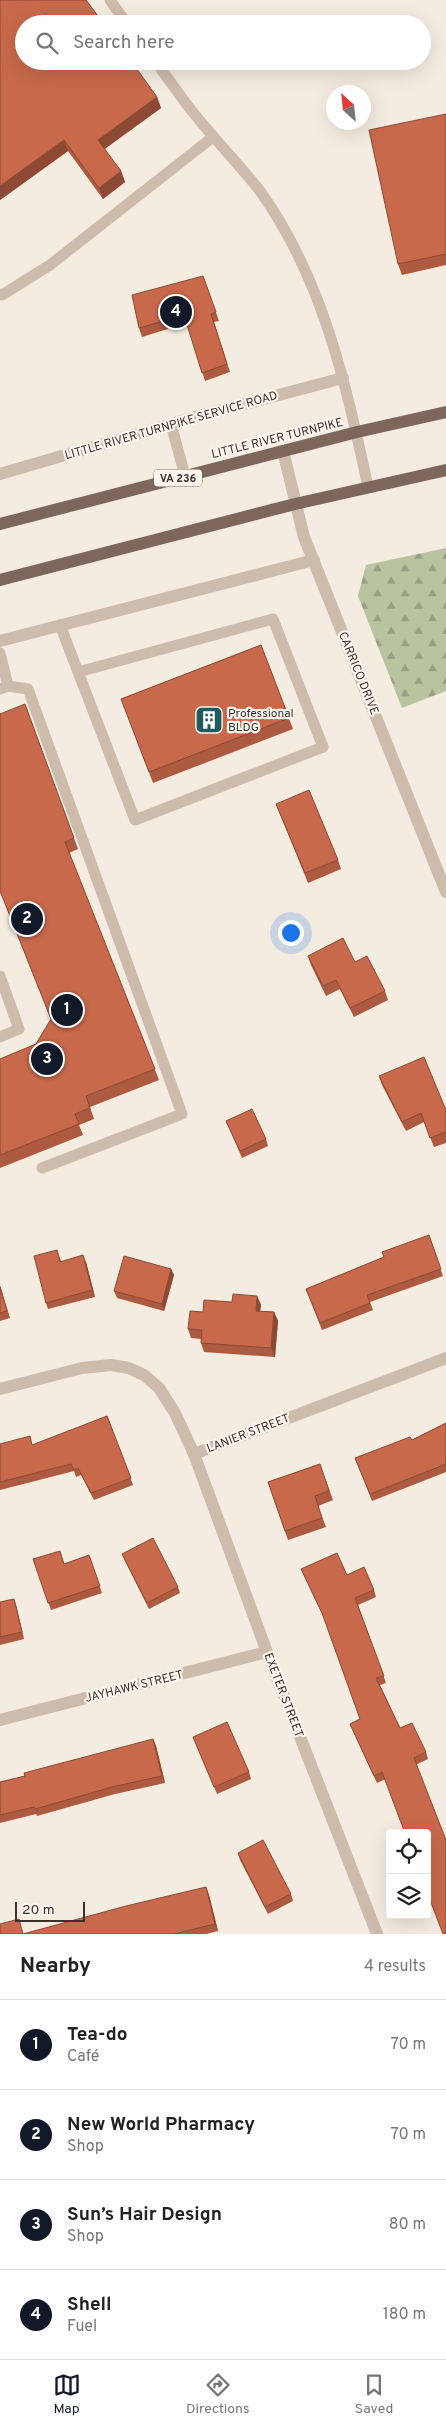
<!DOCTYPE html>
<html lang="en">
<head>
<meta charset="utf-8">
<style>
  body { margin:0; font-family:Overpass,sans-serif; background:#f2f2f2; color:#222 }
  .controls { position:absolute; right:15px; bottom:15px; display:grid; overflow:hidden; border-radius:5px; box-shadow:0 5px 20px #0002 }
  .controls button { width:45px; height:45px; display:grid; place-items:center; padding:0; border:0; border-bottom:1px solid #e0e0e0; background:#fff; color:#222; font:25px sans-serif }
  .compass { position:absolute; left:326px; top:85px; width:45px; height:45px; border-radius:50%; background:#fff; box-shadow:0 5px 20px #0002; rotate:333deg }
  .scale { position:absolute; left:15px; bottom:12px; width:70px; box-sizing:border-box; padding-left:5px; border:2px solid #3b302b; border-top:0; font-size:14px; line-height:18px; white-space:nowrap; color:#3b302b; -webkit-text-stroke:4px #fbf5ee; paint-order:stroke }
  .you { position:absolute; left:290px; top:932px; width:18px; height:18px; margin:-12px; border:4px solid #fff; border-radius:50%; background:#1a73e8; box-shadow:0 0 0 8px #1a73e833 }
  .badge { display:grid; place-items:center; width:32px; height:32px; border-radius:50%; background:#111827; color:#fff; font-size:16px; font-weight:700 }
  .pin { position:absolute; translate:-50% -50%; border:2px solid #fff; box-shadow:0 1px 5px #0006 }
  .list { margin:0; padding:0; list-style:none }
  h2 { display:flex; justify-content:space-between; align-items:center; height:65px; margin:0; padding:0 20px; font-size:21px }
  h2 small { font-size:16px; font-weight:400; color:#767676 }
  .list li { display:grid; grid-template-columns:32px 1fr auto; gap:15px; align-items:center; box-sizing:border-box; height:90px; padding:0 20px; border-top:1px solid #e0e0e0 }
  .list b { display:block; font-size:19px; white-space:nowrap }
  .list p { margin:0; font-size:16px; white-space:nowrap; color:#767676 }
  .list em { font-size:16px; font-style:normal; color:#767676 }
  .icon { flex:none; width:28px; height:28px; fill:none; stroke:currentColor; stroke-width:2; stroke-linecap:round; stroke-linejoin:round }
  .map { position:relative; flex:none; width:446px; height:1934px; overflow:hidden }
  .search { position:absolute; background:#fff; box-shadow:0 5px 20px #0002; left:15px; right:15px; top:15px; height:55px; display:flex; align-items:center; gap:12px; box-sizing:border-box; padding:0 18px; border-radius:28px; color:#767676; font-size:19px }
  .sheet { height:425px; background:#fff }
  nav { display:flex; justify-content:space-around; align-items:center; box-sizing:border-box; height:70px; border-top:1px solid #e0e0e0; background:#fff; font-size:14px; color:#767676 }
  nav a { display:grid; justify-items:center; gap:2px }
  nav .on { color:#111827 }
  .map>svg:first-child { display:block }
  .forest { fill:url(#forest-firs) }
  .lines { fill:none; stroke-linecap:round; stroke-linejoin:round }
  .service { stroke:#cdbbac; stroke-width:11 }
  .minor { stroke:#cdbbac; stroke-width:12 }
  .primary { stroke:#7d675c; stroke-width:12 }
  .wall { fill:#ac5a40 }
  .shaded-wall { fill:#8c4a34 }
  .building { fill:#c8694b; stroke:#8c4a34 }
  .labels { text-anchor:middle; stroke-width:4.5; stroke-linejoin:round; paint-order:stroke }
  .shield { fill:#fbf5ee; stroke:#756b66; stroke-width:1 }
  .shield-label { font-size:11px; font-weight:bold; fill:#3b302b }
  .street-label { font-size:12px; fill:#3b302b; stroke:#fbf5ee }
  .poi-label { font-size:12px; fill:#3b302b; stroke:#fbf5ee; text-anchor:start }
</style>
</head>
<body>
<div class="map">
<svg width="446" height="1934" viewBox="0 0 446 1934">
  <defs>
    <pattern id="forest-firs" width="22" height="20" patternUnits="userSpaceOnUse" patternTransform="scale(1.25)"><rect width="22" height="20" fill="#b8c4a0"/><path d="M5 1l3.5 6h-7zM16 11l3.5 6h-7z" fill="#97a083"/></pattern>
  </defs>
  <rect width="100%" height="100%" fill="#f4ebe1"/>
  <polygon class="forest" points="446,548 446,691 402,708 358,596 366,565"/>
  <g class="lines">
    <g class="service">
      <polyline points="110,0 127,24"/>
      <path d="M155,61c14,18 26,37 41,55 20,25 44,49 64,75 63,88 86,193 108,296"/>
      <polyline points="0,294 2,295 50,265 213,137"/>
      <polyline points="171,424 185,476"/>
      <polyline points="60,625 135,820 323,747 273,619 78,672"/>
      <polyline points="0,653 8,686 0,689"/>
      <polyline points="8,686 28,689 182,1114 42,1168"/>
      <polyline points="0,976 19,1029 0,1037"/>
    </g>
    <g class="minor">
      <polyline points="283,451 304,537 446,892"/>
      <polyline points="0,474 199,416 343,378"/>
      <polyline points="0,641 314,560"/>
      <polyline points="0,1389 82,1368 111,1365 129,1368 144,1375 159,1388 175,1413 194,1454 267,1652 377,1934"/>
      <polyline points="194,1454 446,1358"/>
      <polyline points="0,1720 267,1652"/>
    </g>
    <g class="primary">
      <polyline points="0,524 357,432 446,412"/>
      <polyline points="0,580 295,504 446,470"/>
    </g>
  </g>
  <g class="wall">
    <polygon points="0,0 157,97 161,108 104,149 121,171 125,182 103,199 68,151 0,200"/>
    <polygon points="446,114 446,265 402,275 398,264"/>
    <polygon points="203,276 219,321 214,322 230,372 205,381 187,323 142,337 139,328"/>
    <polygon points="261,645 293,729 153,783 121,699"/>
    <polygon points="25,704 78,849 69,853 159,1080 90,1107 94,1119 79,1125 83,1135 0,1168 0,1059 36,1044 51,1019"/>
    <polygon points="276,804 338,860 341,869 308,883"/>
    <polygon points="308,956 355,962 385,991 388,1000 354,1017 340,989 326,996 311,965"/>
    <polygon points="379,1076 446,1110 446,1143 434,1147 424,1122 406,1131 382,1085"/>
    <polygon points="226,1121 266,1139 268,1146 242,1158"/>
    <polygon points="429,1235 443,1276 370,1302 373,1310 322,1330 306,1289 384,1257"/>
    <polygon points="57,1250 61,1261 86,1262 95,1297 48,1309 46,1303"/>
    <polygon points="171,1269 174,1275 164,1311 117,1298 114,1291"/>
    <polygon points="0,1285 10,1318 0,1321"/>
    <polygon points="257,1296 261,1305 260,1311 274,1312 278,1321 275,1357 204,1352 201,1343 201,1339 191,1338 188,1329 203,1312 232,1302"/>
    <polygon points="107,1416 133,1485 94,1500 81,1475 76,1477 74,1471 0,1490 0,1444 33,1445"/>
    <polygon points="446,1423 446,1472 372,1501 355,1458 412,1440"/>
    <polygon points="320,1464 333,1500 318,1506 326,1527 288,1540 268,1482"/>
    <polygon points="122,1554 178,1587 180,1593 149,1609 125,1561"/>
    <polygon points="89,1555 102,1593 51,1610 33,1559 64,1564"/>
    <polygon points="301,1569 347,1575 374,1590 376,1597 358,1605 386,1683 380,1685 400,1728 426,1752 428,1759 377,1783 350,1724 360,1719 325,1620"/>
    <polygon points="0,1602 16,1605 24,1639 0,1645"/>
    <polygon points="193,1737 249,1772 251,1779 217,1794"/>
    <polygon points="153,1739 156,1746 165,1783 115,1794 37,1816 36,1814 0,1823 0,1782 25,1776"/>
    <polygon points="238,1853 291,1894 293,1901 268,1914 240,1860"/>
    <polygon points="206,1887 209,1895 218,1931 206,1934 0,1934 21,1927 23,1934"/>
  </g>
  <g class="shaded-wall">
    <polygon points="157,97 161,108 102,151 98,140"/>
    <polygon points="64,140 68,151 0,200 0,186"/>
    <polygon points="121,171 125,182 103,199 99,188"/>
    <polygon points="83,1255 86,1262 95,1297 92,1290"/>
    <polygon points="171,1269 174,1275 164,1311 162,1304"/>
    <polygon points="257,1296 261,1305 259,1320 256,1311"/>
    <polygon points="274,1312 278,1321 275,1357 271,1348"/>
    <polygon points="14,1599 16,1605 24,1639 22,1632"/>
    <polygon points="153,1739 156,1746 165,1783 162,1776"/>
    <polygon points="206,1887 209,1895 218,1931 215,1924"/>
  </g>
  <g class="building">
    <polygon points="0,0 86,0 104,24 24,24 24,61 131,61 157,97 98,140 121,171 99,188 64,140 0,186"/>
    <polygon points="446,114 446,254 398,264 369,130"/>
    <polygon points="203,276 216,312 211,314 227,364 202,373 184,315 139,328 132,295"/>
    <polygon points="261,645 289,718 149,772 121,699"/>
    <polygon points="25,704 74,838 65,842 155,1069 86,1096 90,1108 75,1114 79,1124 0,1155 0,1059 36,1044 51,1019 0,891 0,714"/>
    <polygon points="309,790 338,860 305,873 276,804"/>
    <polygon points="343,938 355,962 367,956 385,991 350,1008 336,980 323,986 308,956"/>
    <polygon points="424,1057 446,1110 446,1132 430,1138 421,1113 402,1122 379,1076"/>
    <polygon points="252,1109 266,1139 240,1151 226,1121"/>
    <polygon points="429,1235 441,1269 367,1295 370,1303 320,1323 306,1289 384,1257 382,1252"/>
    <polygon points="57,1250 60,1262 83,1255 92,1290 46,1303 34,1256"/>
    <polygon points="124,1256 171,1269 162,1304 114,1291"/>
    <polygon points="0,1287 7,1311 0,1313"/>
    <polygon points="233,1294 257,1296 256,1311 274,1312 271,1348 201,1343 202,1330 188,1329 190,1311 203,1312 204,1300 232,1302"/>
    <polygon points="107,1416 131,1478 91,1493 78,1468 74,1470 71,1464 0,1482 0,1444 30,1436 32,1445"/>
    <polygon points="446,1423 446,1464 370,1494 355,1458 410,1437 412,1440"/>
    <polygon points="320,1464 329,1491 315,1496 322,1518 285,1531 268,1482"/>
    <polygon points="153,1538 178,1587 147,1603 122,1554"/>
    <polygon points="60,1551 64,1564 89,1555 100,1586 48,1603 33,1559"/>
    <polygon points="337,1553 347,1575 364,1567 374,1590 355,1598 384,1676 376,1678 400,1728 412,1723 426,1752 414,1758 446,1840 446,1934 443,1934 427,1892 427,1833 405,1833 382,1772 374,1776 350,1724 360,1719 322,1613 301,1569"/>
    <polygon points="14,1599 22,1632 0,1637 0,1602"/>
    <polygon points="227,1722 249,1772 214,1787 193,1737"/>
    <polygon points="153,1739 162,1776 112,1787 35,1809 34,1807 0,1815 0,1782 25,1776 24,1773"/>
    <polygon points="263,1840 291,1894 265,1907 238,1853"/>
    <polygon points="206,1887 215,1924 174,1934 0,1934 0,1924 19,1919 23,1934 126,1906"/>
  </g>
  <defs>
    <symbol id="building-square" viewBox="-11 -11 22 22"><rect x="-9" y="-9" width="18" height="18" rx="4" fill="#1f5a5e" stroke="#fbf5ee"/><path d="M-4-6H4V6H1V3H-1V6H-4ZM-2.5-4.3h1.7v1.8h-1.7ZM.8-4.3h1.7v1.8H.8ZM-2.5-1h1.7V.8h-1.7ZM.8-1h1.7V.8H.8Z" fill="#fff"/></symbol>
  </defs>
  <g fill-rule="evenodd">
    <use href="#building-square" x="193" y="704" width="32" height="32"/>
  </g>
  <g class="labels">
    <rect class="shield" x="154" y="469.5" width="48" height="17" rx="4"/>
    <g class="shield-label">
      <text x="178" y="482">VA 236</text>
    </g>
    <g class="street-label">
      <text transform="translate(171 425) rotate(-16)" y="4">LITTLE RIVER TURNPIKE SERVICE ROAD</text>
      <text transform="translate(277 438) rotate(-14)" y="4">LITTLE RIVER TURNPIKE</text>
      <text transform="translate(359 673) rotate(68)" y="4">CARRICO DRIVE</text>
      <text transform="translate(248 1433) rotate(-21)" y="4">LANIER STREET</text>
      <text transform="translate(134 1686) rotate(-14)" y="4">JAYHAWK STREET</text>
      <text transform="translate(284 1695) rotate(69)" y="4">EXETER STREET</text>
    </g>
    <g class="poi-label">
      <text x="228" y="717">Professional<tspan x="228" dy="14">BLDG</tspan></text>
    </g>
  </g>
</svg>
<div class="controls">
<button><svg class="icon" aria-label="locate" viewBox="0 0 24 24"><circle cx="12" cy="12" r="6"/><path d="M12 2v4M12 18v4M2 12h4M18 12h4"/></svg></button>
<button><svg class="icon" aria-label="layers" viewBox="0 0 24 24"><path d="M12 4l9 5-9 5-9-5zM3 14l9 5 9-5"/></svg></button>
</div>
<svg class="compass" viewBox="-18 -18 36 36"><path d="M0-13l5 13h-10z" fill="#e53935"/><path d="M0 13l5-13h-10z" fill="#767676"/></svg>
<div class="scale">20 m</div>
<div class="you"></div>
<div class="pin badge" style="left:67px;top:1010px">1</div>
<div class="pin badge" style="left:27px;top:919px">2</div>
<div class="pin badge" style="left:47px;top:1059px">3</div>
<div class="pin badge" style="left:176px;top:312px">4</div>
<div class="search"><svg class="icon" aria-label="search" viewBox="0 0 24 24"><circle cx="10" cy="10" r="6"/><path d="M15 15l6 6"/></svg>Search here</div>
</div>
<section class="sheet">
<h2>Nearby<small>4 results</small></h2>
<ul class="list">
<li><span class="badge">1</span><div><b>Tea-do</b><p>Café</p></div><em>70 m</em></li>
<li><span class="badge">2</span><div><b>New World Pharmacy</b><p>Shop</p></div><em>70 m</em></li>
<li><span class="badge">3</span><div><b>Sun’s Hair Design</b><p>Shop</p></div><em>80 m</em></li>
<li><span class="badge">4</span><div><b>Shell</b><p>Fuel</p></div><em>180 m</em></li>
</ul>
</section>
<nav>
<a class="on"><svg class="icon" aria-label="map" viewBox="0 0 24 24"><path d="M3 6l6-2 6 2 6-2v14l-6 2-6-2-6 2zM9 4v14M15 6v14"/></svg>Map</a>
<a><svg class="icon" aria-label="directions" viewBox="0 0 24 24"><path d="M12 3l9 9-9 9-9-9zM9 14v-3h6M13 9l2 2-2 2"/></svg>Directions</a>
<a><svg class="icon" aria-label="saved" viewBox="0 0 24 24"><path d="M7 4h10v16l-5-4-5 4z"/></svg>Saved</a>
</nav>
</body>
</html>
